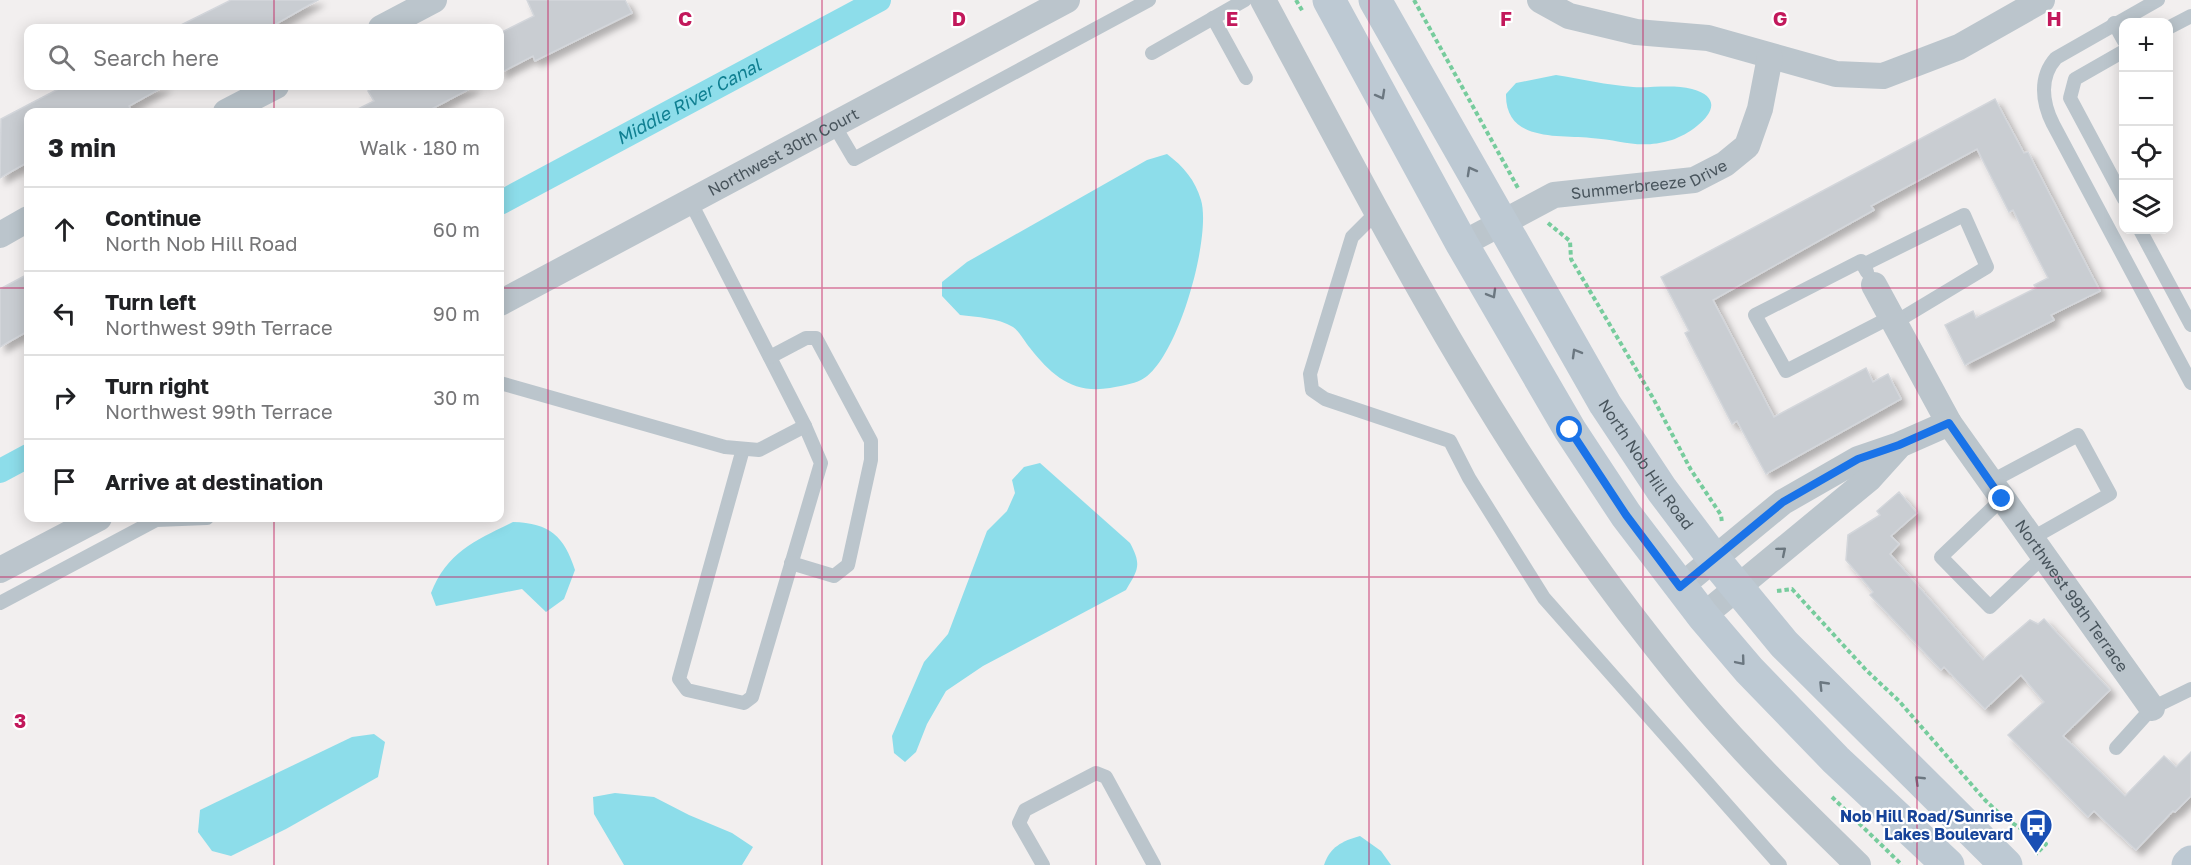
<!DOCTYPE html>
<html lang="en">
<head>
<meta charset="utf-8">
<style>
  body { margin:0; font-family:"Golos Text",sans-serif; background:#f6f6f6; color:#202124 }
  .controls { position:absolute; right:18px; top:18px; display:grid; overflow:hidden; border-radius:12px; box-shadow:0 3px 15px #0003 }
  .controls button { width:54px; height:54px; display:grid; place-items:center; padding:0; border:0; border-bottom:2px solid #e0e0e0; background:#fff; color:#202124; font:30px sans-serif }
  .stop { position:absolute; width:18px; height:18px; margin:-14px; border:4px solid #1a73e8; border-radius:50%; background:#fff }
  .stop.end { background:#1a73e8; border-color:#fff; box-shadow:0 2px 6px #0008 }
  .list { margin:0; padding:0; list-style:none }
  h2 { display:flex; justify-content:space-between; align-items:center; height:78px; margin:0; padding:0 24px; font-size:26px }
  h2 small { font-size:20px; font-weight:400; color:#757577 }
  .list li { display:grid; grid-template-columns:39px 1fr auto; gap:18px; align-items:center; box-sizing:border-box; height:84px; padding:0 24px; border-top:2px solid #e0e0e0 }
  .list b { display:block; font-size:22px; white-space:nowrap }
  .list p { margin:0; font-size:20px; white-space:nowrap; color:#757577 }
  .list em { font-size:20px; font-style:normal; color:#757577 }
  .icon { flex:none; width:33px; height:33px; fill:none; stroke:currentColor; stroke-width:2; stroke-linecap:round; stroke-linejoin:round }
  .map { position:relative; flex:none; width:2191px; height:865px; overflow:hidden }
  .search { position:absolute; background:#fff; box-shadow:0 3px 15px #0003; left:24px; top:24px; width:480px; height:66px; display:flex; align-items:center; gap:15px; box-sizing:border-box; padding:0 21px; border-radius:12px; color:#757577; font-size:22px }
  .panel { position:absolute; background:#fff; box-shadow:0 3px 15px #0003; left:24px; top:108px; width:480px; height:414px; border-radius:12px }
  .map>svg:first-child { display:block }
  .water { fill:#8dddea }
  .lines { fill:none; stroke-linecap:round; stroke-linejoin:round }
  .canal { stroke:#8dddea; stroke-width:24 }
  .building { fill:#c9cdd2; stroke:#d3d6db; stroke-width:1.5; filter:url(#shadow) }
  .path { stroke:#77cc9d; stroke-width:4; stroke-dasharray:4.5 3; stroke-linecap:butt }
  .lane { stroke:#bbc5cc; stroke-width:14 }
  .street { stroke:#bbc5cc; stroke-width:26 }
  .secondary { stroke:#bdc9d3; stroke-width:33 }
  .oneway { stroke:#6b7780 }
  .oneway2 { stroke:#6a767e }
  .route { stroke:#1a73e8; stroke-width:8 }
  .grid { fill:none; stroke:#c2185b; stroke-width:1.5; stroke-opacity:0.55 }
  .labels { text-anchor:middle; stroke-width:4.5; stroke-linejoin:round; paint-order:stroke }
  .street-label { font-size:16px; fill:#48545c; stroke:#fff }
  .transit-label { font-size:16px; font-weight:bold; fill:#164399; stroke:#fff; text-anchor:end }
  .water-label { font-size:18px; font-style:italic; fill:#0f7f91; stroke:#fff }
  .grid-label { font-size:20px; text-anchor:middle; font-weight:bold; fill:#c2185b; stroke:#fff; stroke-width:4.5; stroke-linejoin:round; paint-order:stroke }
</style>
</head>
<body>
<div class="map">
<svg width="2191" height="865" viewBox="0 0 2191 865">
  <defs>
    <filter id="shadow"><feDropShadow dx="5.5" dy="5.5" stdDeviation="3" flood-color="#0004"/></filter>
  </defs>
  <rect width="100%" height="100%" fill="#f2efef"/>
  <g class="water">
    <path d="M1556,75c25,4 51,10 77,12 19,1 40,-3 59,2 44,12 2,44 -20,51 -34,10 -49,0 -81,-2 -33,-3 -86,4 -85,-44l10,-11z"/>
    <path d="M1167,154c17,13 28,26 34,46 11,37 -24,163 -60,180 -8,4 -21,6 -31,8 -37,6 -58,-12 -80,-40 -5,-6 -11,-17 -17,-21 -15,-9 -36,-10 -53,-12l-18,-19v-14l25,-20 180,-102z"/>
    <path d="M1040,463l90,80c12,22 8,27 -4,47l-143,76 -37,25 -19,33 -11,28 -11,10 -11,-9 -2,-17 32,-74 24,-28 39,-103 20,-20 8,-18 -3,-13 12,-13z"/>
    <path d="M513,522c37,1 51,14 62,48l-11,29 -18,13 -24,-23 -86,17 -5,-13c16,-41 45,-53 82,-71z"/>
    <polygon points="374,734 385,742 378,777 286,829 231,856 212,851 198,832 200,810 352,737"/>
    <polygon points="615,793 654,797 689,815 732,833 753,847 742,865 624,865 594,814 593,797"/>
    <path d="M1360,836l21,15 10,14h-67c6,-18 18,-24 36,-29z"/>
  </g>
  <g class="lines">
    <g class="canal">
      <path id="s1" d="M500,203l379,-203"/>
      <polyline points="0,471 28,456"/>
    </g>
  </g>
  <g class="building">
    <polygon points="231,0 318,0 269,28 175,28"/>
    <polygon points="527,0 625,0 632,13 535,61 533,56 500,73 500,33 534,16"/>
    <polygon points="64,86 165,86 129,106 132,112 28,112 28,162 0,178 1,119"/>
    <polygon points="377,86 475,86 426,112 352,112 374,101 368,91"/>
    <polygon points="1995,99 2024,153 2028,152 2100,291 2051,315 2054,320 1965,365 1945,325 1973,311 1976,318 2036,288 2034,285 2048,278 2013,210 2009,212 1977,149 1871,206 1874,210 1713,300 1774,417 1866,368 1873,382 1888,374 1901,399 1766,474 1737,421 1732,424 1685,333 1689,331 1661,277"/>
    <polygon points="28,274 28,331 0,347 0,289"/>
    <polygon points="1899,492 1917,513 1891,536 1899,544 1890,554 1983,660 2030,620 2038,624 2044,619 2110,690 2063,736 2125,796 2164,756 2176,767 2191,752 2191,796 2175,812 2173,811 2136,850 2094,811 2088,817 2008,735 2044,702 2021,675 1985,709 1944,667 1941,670 1870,595 1873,592 1846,560 1848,535 1880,515 1877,511"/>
  </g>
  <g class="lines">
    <g class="path">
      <polyline points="1296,0 1303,12"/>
      <polyline points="1414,0 1518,188"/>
      <polyline points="1548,223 1570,241 1571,259 1653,398 1691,470 1721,515 1722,523"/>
      <polyline points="1777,591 1792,589 1866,670 1899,701 1985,800 2004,818 2046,844 2036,854"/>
      <polyline points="1832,797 1902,865"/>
    </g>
    <g class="lane">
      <path d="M2158,0l-102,58c-17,19 -14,44 -3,66l138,259"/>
      <polyline points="1213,18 1246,78"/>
      <polyline points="2114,23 2124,41"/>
      <polyline points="2168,28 2191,16"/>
      <polyline points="2124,51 2075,79 2070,98 2124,199"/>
      <polyline points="1152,53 1245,0"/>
      <polyline points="834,125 854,159 1149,0"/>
      <polyline points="690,201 805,426 821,463 752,697 744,703 687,690 679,679 743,449"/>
      <polyline points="1378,211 1352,237 1310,374 1312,390 1325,399 1450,441 1469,478 1544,598 1780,865"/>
      <polyline points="2140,230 2191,325"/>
      <polyline points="1863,265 1861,261 1755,315 1786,371 1891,317"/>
      <polyline points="1867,272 1863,265 1964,215 1987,267 1894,323"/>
      <polyline points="770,357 806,338 816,338 871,441 871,460 848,565 834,576 791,563"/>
      <polyline points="500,383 725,447 759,450 805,426"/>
      <polyline points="1990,482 2078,435 2110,494 2031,539"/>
      <polyline points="2002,499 1941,557 1990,607 2043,557"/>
      <polyline points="0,603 156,520 207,518"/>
      <polyline points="2116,748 2152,708 2191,689"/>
      <polyline points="1043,865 1019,823 1025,810 1096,773 1106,777 1154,865"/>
    </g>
    <g class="street">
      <path d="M1263,0c118,220 234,447 390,643 28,36 58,72 89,105 37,41 77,78 116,117"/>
      <polyline points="1540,0 1569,16 1636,32 1708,38 1836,74 1883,76 1959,47 2042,0"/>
      <polyline points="381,28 434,0"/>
      <polyline points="226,112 276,86"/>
      <polyline points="0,235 28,219"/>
      <path id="s2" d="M1462,244l92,-49 140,-15 31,-16 22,-18 13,-37 10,-52"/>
      <path id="s3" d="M1874,285l75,138 203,285"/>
      <path id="s4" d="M500,303l567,-303"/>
      <polyline points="0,570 99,518"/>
      <polyline points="1680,587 1783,502 1858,459 1899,445 1949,423"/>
      <polyline points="1703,616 1869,479 1897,448"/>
    </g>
    <g class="secondary">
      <polyline points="1329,0 1462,244 1570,430 1626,515 1703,616 1749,670 1836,760 1948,865"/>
      <path id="s5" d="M1375,0l230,404 57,86 52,69 70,85 222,221"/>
      <polyline points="2188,865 2191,862"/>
    </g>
  </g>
  <defs><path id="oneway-chevron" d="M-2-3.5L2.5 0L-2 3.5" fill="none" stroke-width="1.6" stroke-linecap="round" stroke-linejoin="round" transform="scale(1.5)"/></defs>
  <g class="oneway">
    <use href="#oneway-chevron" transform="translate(1381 95) rotate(61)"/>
    <use href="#oneway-chevron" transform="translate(1471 171) rotate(-119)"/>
    <use href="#oneway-chevron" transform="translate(1492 294) rotate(60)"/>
    <use href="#oneway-chevron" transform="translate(1576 353) rotate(-120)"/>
    <use href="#oneway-chevron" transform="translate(1741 661) rotate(50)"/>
    <use href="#oneway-chevron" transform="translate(1823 685) rotate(-134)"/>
    <use href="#oneway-chevron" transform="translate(1919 780) rotate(-136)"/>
  </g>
  <use class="oneway2" href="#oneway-chevron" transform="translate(1782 551) rotate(-40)"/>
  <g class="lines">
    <polyline class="route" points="1570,430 1626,515 1680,587 1783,502 1858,459 1899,445 1949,423 2002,499"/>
  </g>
  <path class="grid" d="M274,0v28M548,0v865M822,0v865M1096,0v865M1369,0v865M1643,0v865M1917,0v865M274,86v26M0,288h28M500,288h1691M274,518v347M0,577h2191"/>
  <defs>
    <symbol id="bus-pin" viewBox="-11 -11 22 30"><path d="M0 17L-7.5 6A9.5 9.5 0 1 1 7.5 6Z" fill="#1a4fb4" stroke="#fff"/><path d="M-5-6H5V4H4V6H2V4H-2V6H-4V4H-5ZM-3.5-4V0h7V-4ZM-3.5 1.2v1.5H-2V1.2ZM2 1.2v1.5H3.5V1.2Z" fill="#fff"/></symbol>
  </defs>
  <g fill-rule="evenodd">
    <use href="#bus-pin" x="2017" y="806" width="38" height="52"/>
  </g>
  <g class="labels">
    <g class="street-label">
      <text dy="6" stroke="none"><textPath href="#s4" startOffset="321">Northwest 30th Court</textPath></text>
      <text dy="6" stroke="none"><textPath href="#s2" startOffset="201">Summerbreeze Drive</textPath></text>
      <text dy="6" stroke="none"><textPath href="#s5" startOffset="538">North Nob Hill Road</textPath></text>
      <text dy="6" stroke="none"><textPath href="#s3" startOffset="369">Northwest 99th Terrace</textPath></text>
    </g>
    <g class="transit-label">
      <text x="2013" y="822">Nob Hill Road/Sunrise<tspan x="2013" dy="18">Lakes Boulevard</tspan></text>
    </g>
    <g class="water-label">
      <text dy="6" stroke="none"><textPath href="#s1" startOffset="214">Middle River Canal</textPath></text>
    </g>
  </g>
  <g class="grid-label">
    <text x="685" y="26">C</text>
    <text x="959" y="26">D</text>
    <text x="1232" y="26">E</text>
    <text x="1506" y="26">F</text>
    <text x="1780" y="26">G</text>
    <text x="2054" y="26">H</text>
    <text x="20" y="728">3</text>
  </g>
</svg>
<div class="controls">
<button>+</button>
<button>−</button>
<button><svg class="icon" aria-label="locate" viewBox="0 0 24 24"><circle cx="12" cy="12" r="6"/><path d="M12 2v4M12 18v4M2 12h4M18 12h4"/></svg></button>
<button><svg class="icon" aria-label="layers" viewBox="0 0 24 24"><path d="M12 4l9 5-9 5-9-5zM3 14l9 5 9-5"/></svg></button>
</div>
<div class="stop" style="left:1570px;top:430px"></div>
<div class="stop end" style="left:2002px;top:499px"></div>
<div class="search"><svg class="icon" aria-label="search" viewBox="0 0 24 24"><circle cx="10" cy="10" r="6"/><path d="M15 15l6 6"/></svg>Search here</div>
<section class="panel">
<h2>3 min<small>Walk · 180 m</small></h2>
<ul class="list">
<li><svg class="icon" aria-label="ahead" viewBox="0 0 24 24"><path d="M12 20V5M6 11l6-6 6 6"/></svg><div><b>Continue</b><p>North Nob Hill Road</p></div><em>60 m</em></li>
<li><svg class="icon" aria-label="left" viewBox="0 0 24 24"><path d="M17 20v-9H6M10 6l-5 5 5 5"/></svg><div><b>Turn left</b><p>Northwest 99th Terrace</p></div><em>90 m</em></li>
<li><svg class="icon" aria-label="right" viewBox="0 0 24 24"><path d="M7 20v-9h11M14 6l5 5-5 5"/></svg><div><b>Turn right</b><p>Northwest 99th Terrace</p></div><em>30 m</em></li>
<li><svg class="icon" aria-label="arrive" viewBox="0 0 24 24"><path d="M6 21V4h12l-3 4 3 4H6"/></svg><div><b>Arrive at destination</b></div></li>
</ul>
</section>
</div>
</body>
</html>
